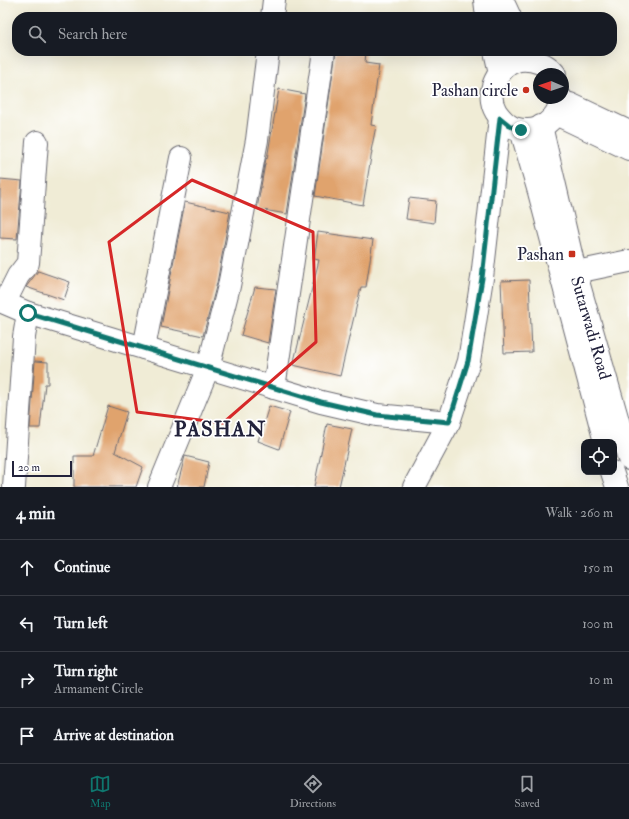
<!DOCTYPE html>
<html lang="en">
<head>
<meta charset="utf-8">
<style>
  body { margin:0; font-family:"IM FELL Double Pica",serif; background:#242831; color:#f1f3f6 }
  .controls { position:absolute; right:12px; bottom:12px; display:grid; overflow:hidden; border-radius:8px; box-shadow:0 4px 16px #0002 }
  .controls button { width:36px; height:36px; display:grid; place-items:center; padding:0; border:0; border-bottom:1px solid #363941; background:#171b24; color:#f1f3f6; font:20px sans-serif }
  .compass { position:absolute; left:533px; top:68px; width:36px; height:36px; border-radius:50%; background:#171b24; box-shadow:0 4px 16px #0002; rotate:272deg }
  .scale { position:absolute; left:12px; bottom:10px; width:60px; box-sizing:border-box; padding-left:4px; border:2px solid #22223b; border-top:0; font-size:11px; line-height:14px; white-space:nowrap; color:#22223b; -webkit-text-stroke:3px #fff; paint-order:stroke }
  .stop { position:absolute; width:12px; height:12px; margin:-9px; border:3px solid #0f766e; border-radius:50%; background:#fff }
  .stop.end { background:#0f766e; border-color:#fff; box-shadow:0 1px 4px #0008 }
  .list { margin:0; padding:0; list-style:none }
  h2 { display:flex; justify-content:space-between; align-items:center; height:52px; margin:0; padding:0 16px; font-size:17px }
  h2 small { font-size:13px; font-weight:400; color:#9ea1a6 }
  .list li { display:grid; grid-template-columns:26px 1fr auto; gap:12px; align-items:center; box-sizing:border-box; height:56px; padding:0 16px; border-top:1px solid #363941 }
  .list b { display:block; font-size:15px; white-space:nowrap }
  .list p { margin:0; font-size:13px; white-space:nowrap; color:#9ea1a6 }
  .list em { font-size:13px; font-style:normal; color:#9ea1a6 }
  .icon { flex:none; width:22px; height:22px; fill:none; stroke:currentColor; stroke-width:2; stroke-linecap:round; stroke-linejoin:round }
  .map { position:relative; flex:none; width:629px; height:487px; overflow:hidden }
  .search { position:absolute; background:#171b24; box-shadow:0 4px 16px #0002; left:12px; right:12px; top:12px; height:44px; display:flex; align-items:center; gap:10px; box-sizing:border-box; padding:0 14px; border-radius:16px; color:#9ea1a6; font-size:15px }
  .sheet { height:276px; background:#171b24 }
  nav { display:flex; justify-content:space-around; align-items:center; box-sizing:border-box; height:56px; border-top:1px solid #363941; background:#171b24; font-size:11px; color:#9ea1a6 }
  nav a { display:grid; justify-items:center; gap:2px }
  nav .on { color:#0f766e }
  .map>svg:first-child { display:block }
  .building { fill:#e0a36d }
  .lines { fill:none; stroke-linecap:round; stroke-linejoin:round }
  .minor-casing { stroke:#6a6971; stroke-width:24 }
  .major-casing { stroke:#6a6971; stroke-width:24 }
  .minor { stroke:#fff; stroke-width:22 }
  .major { stroke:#fff; stroke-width:22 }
  .route { stroke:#0f766e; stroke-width:5 }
  .marked { fill:none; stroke:#d62828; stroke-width:3; stroke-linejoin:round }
  .poi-dot { fill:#c8321e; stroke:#fff; stroke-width:1.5 }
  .labels { text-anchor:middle; stroke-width:3.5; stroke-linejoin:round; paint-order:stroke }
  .poi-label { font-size:17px; fill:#22223b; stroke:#fff; text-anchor:end }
  .street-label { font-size:17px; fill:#22223b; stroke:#fff }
  .district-label { font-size:21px; font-weight:bold; letter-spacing:1px; fill:#22223b; stroke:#fff }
</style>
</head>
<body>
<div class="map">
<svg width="629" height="487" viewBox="0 0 629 487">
  <rect width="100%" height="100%" fill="#fff"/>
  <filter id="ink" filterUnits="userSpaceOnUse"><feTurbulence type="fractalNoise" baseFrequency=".025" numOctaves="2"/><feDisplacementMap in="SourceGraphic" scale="8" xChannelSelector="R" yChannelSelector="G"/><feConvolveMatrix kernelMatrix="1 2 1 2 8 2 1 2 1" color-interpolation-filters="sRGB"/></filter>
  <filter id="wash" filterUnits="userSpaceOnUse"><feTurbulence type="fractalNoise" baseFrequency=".012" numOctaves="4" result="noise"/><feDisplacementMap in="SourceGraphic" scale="16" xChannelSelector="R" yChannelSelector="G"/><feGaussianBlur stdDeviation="0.9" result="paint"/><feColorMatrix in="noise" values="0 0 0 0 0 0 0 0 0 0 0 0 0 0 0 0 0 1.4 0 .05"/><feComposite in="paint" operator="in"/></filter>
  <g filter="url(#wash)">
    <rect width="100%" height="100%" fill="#f0ecd6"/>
    <g id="blocks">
      <g class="building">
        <polygon points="336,51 366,51 365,63 379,65 371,125 376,126 371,151 372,151 363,205 315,196"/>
        <polygon points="279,89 305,94 287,214 257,209 266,158 267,159"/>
        <polygon points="0,179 22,181 17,239 0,238"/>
        <polygon points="409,198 436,201 434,223 406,219"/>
        <polygon points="185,202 230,212 217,283 203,336 161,327"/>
        <polygon points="318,232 373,240 366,287 361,287 340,376 293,365 319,260 314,259"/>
        <polygon points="38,271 70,282 64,300 26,287"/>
        <polygon points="529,280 532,352 504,353 501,281"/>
        <polygon points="255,287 276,289 268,343 241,335"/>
        <polygon points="35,361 48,362 48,384 45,384 40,428 30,428"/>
        <polygon points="108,406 127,412 115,452 143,467 136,487 74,487 74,456 93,456"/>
        <polygon points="269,406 290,412 279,449 258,441"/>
        <polygon points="327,424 352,429 339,487 314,487"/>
        <polygon points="185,456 209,462 204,487 177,487"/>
      </g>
    </g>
  </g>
  <g filter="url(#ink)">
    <use href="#blocks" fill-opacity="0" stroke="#6a6971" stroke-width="1"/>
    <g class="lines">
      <defs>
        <g id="minor">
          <polyline points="272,17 274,0"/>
          <polyline points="575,271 586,270 629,261"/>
          <polyline points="0,301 28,313 321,402 377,415 449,422"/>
          <polyline points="5,302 18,276 28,263 37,142"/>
          <polyline points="144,348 181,158"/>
          <polyline points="274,388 324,51"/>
          <polyline points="14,487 24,337 28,313"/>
          <polyline points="159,487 208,368 229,286 257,140 268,51"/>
          <polyline points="414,487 449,422 469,361 482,278 500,118"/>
        </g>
        <g id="major">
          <polyline points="485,0 487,17"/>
          <polyline points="502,0 510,17"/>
          <polyline points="495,51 500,73"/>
          <path d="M555,74c-4,-5 -9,-9 -15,-11 -7,-3 -14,-4 -21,-3 -21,6 -35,32 -23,52 5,7 10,13 18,16 11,3 23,3 32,-4 9,-7 14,-15 15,-26"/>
          <polyline points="570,104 629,132"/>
          <polyline points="556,114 629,149"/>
          <path id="s1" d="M541,126l34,145 54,188"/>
          <polyline points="521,130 539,192 605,442"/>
          <polyline points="612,472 617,487"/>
        </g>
      </defs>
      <use href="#minor" class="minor-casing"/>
      <use href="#major" class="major-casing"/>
      <use href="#minor" class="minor"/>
      <use href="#major" class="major"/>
    </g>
  </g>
  <g class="lines" filter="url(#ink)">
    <polyline class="route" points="28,313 321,402 377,415 449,422 468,361 482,278 500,118 510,126 521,130"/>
  </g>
  <path class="marked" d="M192,180l121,52 3,110 -93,81 -86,-11 -28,-170z"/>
  <g class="poi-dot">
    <circle cx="526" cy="90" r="4"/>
    <rect x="568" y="250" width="8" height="8" rx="2"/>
  </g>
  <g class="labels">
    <g class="poi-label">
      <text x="518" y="96">Pashan circle</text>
      <text x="564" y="260">Pashan</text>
    </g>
    <g class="street-label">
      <text dy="6" stroke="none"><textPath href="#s1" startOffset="208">Sutarwadi Road</textPath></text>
    </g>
    <g class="district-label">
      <text x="220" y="436">PASHAN</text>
    </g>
  </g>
</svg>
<div class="controls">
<button><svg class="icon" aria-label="locate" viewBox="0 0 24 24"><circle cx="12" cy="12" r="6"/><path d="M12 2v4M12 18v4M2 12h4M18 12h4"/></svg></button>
</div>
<svg class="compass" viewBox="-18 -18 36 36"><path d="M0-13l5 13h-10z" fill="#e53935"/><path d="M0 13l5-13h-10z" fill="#9ea1a6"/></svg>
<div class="scale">20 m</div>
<div class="stop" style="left:28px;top:313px"></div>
<div class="stop end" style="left:521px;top:130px"></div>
<div class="search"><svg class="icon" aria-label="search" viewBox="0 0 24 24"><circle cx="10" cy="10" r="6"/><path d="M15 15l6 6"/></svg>Search here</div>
</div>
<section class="sheet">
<h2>4 min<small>Walk · 260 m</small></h2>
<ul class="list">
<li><svg class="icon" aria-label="ahead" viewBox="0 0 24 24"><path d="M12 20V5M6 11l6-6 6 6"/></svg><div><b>Continue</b></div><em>150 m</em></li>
<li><svg class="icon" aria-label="left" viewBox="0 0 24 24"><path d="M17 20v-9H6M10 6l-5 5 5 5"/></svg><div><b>Turn left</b></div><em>100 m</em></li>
<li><svg class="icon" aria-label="right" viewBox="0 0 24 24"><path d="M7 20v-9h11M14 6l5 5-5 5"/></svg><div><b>Turn right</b><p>Armament Circle</p></div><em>10 m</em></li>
<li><svg class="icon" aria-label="arrive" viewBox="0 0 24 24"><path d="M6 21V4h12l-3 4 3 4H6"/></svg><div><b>Arrive at destination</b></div></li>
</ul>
</section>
<nav>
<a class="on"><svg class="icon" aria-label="map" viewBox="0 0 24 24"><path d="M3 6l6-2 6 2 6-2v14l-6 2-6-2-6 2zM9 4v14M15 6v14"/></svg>Map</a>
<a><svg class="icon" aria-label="directions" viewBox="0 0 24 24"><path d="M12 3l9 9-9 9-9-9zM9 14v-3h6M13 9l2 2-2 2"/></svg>Directions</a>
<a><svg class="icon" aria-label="saved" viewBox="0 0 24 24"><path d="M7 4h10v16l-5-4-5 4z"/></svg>Saved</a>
</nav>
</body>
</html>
